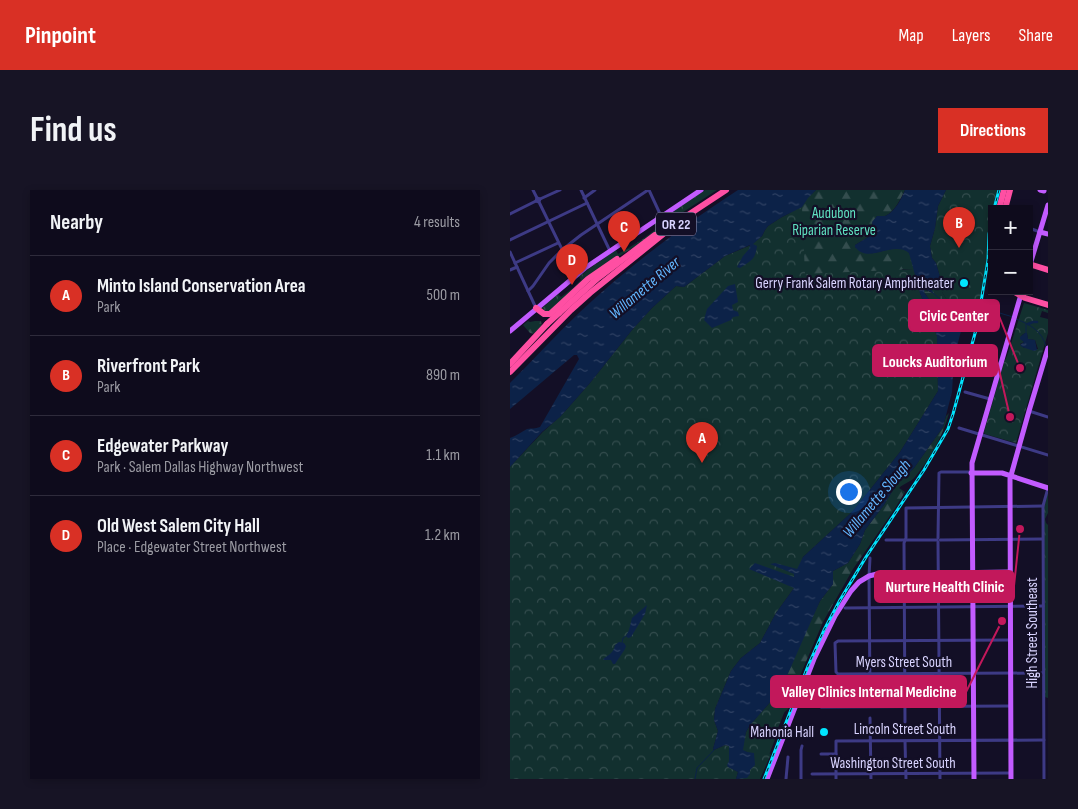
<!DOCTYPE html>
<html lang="en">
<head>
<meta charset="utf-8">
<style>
  body { margin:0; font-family:"Sofia Sans Condensed",sans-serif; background:#171425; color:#f1f3f6 }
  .controls { position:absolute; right:15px; top:15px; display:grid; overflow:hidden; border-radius:0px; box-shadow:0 2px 8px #0003 }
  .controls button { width:45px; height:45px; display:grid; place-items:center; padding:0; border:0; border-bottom:1px solid #2e2b3b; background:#0e0b1c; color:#f1f3f6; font:25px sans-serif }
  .you { position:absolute; left:338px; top:301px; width:18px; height:18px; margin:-12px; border:4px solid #fff; border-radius:50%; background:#1a73e8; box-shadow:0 0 0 8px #1a73e833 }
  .badge { display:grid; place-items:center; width:32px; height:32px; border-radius:50%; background:#d93025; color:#fff; font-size:16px; font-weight:700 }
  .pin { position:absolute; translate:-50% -41px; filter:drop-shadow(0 1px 2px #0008) }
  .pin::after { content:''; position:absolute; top:26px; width:18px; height:15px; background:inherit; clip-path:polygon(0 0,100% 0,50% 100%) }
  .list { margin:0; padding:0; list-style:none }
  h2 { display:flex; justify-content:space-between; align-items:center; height:65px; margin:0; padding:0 20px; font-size:21px }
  h2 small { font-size:16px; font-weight:400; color:#9b9ba3 }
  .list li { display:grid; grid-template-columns:32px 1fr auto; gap:15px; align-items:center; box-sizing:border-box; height:80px; padding:0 20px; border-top:1px solid #2e2b3b }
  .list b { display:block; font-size:19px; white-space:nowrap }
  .list p { margin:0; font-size:16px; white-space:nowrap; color:#9b9ba3 }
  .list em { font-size:16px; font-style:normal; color:#9b9ba3 }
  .map { position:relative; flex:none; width:538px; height:589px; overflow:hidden; border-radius:0px }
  header { display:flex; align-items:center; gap:30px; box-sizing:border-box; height:70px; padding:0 25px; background:#d93025; color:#fff }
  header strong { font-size:24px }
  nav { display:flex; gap:28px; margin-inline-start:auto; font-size:18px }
  .intro { display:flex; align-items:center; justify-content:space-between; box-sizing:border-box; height:120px; padding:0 30px }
  h1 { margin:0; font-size:35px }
  .button { padding:12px 22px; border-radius:0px; background:#d93025; color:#fff; font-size:18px; font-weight:700 }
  main { display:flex; gap:30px; padding:0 30px }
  aside { flex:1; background:#0e0b1c; border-radius:0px; box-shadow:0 2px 8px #0003 }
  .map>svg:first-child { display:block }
  .forest { fill:url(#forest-firs) }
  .wetland { fill:url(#wetland-marsh) }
  .park { fill:url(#park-crowns); fill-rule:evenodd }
  .water { fill:url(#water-ripples) }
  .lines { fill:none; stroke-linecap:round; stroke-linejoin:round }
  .stream { stroke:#0c2248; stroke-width:1 }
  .canal { stroke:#0c2248; stroke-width:2.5 }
  .minor { stroke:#3d3a85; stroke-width:3 }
  .major { stroke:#c25bff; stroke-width:5 }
  .highway { stroke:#ff4fa3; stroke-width:6 }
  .rail-casing { stroke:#00e5ff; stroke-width:3 }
  .rail { stroke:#130f26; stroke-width:1; stroke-dasharray:4; stroke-linecap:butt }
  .highway-bridge { stroke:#ff4fa3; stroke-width:6 }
  .poi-dot { fill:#00e5ff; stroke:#130f26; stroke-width:2 }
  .labels { text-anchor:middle; stroke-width:4.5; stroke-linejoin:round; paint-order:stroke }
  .shield { fill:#130f26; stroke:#9e99be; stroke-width:1 }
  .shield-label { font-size:14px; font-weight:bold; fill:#d9d4ff }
  .park-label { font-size:15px; fill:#5fe0c0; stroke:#130f26 }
  .poi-label { font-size:15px; fill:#d9d4ff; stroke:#130f26; text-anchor:end }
  .street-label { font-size:15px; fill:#d9d4ff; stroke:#130f26 }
  .water-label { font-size:16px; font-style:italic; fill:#62b6ff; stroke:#130f26 }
  .leader { fill:none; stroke:#c2185b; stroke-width:2 }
  .callout-dot { fill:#c2185b; stroke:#130f26; stroke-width:2 }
  .callout { fill:#c2185b; stroke:#c2185b; stroke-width:2 }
  .callout-label { font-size:16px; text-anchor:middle; font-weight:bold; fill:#fff }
</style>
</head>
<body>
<header>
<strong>Pinpoint</strong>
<nav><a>Map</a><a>Layers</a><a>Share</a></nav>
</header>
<div class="intro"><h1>Find us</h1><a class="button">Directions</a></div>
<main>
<aside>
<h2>Nearby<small>4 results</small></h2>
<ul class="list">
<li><span class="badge">A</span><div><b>Minto Island Conservation Area</b><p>Park</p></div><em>500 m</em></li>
<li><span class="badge">B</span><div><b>Riverfront Park</b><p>Park</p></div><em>890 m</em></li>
<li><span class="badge">C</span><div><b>Edgewater Parkway</b><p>Park · Salem Dallas Highway Northwest</p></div><em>1.1 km</em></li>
<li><span class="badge">D</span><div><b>Old West Salem City Hall</b><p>Place · Edgewater Street Northwest</p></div><em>1.2 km</em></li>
</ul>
</aside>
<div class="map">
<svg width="538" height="589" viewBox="0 0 538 589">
  <defs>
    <pattern id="forest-firs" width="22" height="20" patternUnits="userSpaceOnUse" patternTransform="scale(1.25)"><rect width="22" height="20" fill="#12302f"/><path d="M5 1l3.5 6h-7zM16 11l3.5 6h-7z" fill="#344d4e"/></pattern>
    <pattern id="wetland-marsh" width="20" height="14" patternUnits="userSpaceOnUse" patternTransform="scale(1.25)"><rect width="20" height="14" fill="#12302f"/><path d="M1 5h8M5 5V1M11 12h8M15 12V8" fill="none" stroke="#344d4e"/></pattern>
    <pattern id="park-crowns" width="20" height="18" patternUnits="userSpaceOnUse" patternTransform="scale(1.25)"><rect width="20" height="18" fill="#12302f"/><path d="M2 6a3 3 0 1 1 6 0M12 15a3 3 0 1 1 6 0" fill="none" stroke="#344d4e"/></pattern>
    <pattern id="water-ripples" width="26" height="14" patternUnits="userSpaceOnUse" patternTransform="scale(1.25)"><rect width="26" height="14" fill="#0c2248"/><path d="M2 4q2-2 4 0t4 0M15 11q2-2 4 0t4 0" fill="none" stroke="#2f4163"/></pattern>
  </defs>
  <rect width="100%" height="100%" fill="#130f26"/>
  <g class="forest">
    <path d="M306,0h89c-4,8 -11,23 -20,26 -2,0 -5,0 -8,0l-5,8 1,2 -3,6v4l-15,9v2c5,3 13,7 19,6 8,-1 29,-10 35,0 3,4 3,11 5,16h-11l-393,198 33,-35z"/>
    <polygon points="18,131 20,132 25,131 31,131 32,136 25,144 20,143 13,135"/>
    <path d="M439,223c-6,23 -19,46 -34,64 -4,5 -11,6 -16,11l6,4 -11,18 -41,59 -30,53 -24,56 -11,31 -9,8 -4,22 -6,16 -30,24 18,-62 16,-18 47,-98 13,-17v-13l15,-8 12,-19 5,-14 19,-25 12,-20 18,-17 29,-41 3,-11z"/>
  </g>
  <polygon class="wetland" points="422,93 432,94 432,102 437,110 450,112 452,111 469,115 468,121 450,115 447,124 450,128 445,132 431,128 427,125 422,117 421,112 414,102 414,99 422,103 420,95"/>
  <g class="park">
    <polygon points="195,0 207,0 167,26 132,52 100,72 41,121 36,123 31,119 48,104 51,107 63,98 71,90 69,86 106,60 108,64 130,51 145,40 146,38 145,34"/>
    <polygon points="436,0 488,0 483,19 482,19 478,41 477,70 469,114 451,110 450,112 437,110 432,102 432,94 426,73 422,68 420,56 425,38 428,16"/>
    <polygon points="292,17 295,84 404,79 410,103 427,146 428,201 390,262 343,321 293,367 284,398 266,423 250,453 231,468 221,481 205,519 204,530 208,541 203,559 204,560 215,555 219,556 219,577 228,582 226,589 0,589 0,277 33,242 50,227 80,193 122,140 142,118 166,96 174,97 215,66 241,55 252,46 255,40 258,36 272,27"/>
    <path d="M514,113l24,7v3l-6,-2 -2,6 8,2v14l-32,110 -31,-9 -1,-2 20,-70 3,-6zM515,143h2l1,6 7,1 3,9h-9l-3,-2 -2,1 -4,-4 4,-2 -4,-4 2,-3z"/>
    <polygon points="538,301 538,323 535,329 536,333 538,335 538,508 535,507 534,318"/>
    <polygon points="255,518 276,518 258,563 261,564 250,589 229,589 239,580 237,562 233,561 232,558 236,542 240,535"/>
  </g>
  <g class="water">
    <path d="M228,0h78l-8,8 -6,9 -20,10 -14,9 -3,4 -3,6 -9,8 4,2c-2,15 -6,14 -17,22l-3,-1 6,-11 6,-7 1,-4 -25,11 -41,31 -8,-1 -24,22 -20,22 -42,53 -30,34 -18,15 -32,35v-29c6,-2 11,-6 17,-9 5,-1 8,0 13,-2l39,-68 -2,-4h-3l-64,54v-26c23,-23 46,-48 70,-71 48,-45 102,-86 158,-122z"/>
    <path d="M395,0h41l-8,16 -3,22 -5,18 2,12 4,5 6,21 -10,-1 -2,2 3,8 -8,-4 -1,3c2,4 6,7 7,11 4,11 7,18 21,15l3,4 5,-4 1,13 -7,27 -2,34 -9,35 -29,41 -18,17 -12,20 -19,25 -5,14 -12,19 -15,8v13l-13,17 -37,84 -10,14 -23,26 -4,7 -3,18 4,2 7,1 1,12 -5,5v4l-3,4 -11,1 2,-7 -10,-5 -1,-2 2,-4v-15l-4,-1 -11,5 -1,-1 5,-18 -4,-11 1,-11 16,-38 10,-13 19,-15 16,-30 18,-25 -45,-19 6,-6 39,14v-3l-24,-10 5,-1 22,6 6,-12 50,-46 47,-59 38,-61 -1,-55 -17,-43 -11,-40c-17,-13 -40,12 -54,-6v-2l15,-9v-4l3,-6 -1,-4 5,-6c3,0 6,0 8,0 9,-3 17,-18 20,-26z"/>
    <polygon points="225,94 228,112 222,115 223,120 228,122 229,126 223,127 221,130 202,138 194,130 197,119 218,96"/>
    <polygon points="515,143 517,143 518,149 525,150 527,160 524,161 512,157 510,155 514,152 510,149 510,147"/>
    <polygon points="137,415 135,424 121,447 118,448 116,446 119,440 122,428"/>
    <path d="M109,452l5,1 2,3 -1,3 -10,15h-2l-2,-4h-7l-1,-1c6,-4 11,-7 12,-14z"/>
  </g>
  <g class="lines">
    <g class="stream">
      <polyline points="422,102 431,110 441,113 451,113 473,118 503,127"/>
      <path d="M506,129c13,5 27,12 30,28"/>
      <polyline points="516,134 516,143"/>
      <polyline points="112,453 113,448 116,446"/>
      <polyline points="185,589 187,578 204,560"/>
    </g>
    <polyline class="canal" points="518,134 523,132 527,132"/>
    <g class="minor">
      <polyline points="23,0 27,8"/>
      <polyline points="71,0 100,61"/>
      <polyline points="139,0 151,26"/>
      <polyline points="74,8 85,0"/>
      <polyline points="30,9 50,0"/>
      <polyline points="29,12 30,9 27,8 26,11 29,12 65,86"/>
      <polyline points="0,24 26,11"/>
      <polyline points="519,38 530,42"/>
      <polyline points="0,50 77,13"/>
      <polyline points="0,62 26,118"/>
      <polyline points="5,73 48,53"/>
      <polyline points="0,80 7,77"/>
      <polyline points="18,101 23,96 39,73 52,60 71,45 138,0"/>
      <polyline points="463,165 490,175"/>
      <polyline points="455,202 480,209"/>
      <polyline points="519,221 538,227"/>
      <polyline points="449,238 538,265"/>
      <polyline points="428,348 429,283 431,282 461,282"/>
      <polyline points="376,350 427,350"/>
      <polyline points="430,350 532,349"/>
      <polyline points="428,352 430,589"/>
      <polyline points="360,368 359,386 360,502"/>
      <polyline points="335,418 533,416"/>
      <polyline points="500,450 328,451 325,453 326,482 328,484 533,483"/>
      <polyline points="311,517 500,516"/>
      <polyline points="360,528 361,589"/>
      <polyline points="395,532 394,353 396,348 396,318 533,316"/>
      <polyline points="395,551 396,589"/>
      <polyline points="311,564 326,564"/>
      <polyline points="302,584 501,583"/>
      <polyline points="276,589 278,567"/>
      <polyline points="291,589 291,560 292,556"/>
      <polyline points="326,589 326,551 534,550"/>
      <polyline points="534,589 533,316 538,298"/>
    </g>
    <g class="major">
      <polyline points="530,0 534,1"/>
      <polyline points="530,42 538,44"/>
      <polyline points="519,78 538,15"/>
      <polyline points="0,141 75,78 191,0"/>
      <polyline points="461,283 492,283 538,298"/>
      <polyline points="257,589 304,469 325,426 341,401 349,392 359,386 367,384 500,382"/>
      <polyline points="464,589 462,273 512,101"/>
      <polyline points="501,589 500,289 519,221 538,158"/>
    </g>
    <g class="highway">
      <polyline points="489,19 494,0"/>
      <polyline points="495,19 500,0"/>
      <polyline points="519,74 538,80"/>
      <polyline points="503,101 515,108 538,115"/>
      <polyline points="26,118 34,124 40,124 78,89 107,69"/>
      <polyline points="49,123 88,88 145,45"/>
      <polyline points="0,174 37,134"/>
      <polyline points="0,182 61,120 80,103 172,29 216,0"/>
    </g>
    <defs>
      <g id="rail">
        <polyline points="484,19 489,0"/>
        <polyline points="254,589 298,476 314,440 330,410 356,367 414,280 438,239 443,224 467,136 478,70 479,44 482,29"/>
      </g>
    </defs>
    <use href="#rail" class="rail-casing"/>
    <use href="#rail" class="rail"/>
    <polyline class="highway-bridge" points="37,134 49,123"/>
  </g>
  <g class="poi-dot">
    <circle cx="454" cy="93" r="5"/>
    <circle cx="314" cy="542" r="5"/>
  </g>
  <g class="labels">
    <rect class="shield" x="146" y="22.5" width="40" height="23" rx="4"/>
    <g class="shield-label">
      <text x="166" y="39">OR 22</text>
    </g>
    <g class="park-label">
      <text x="324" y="28">Audubon<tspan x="324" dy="17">Riparian Reserve</tspan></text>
    </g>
    <g class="poi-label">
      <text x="444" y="98">Gerry Frank Salem Rotary Amphitheater</text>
      <text x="304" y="547">Mahonia Hall</text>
    </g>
    <g class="street-label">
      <text transform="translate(522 443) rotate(-90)" y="5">High Street Southeast</text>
      <text x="394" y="477">Myers Street South</text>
      <text x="395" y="544">Lincoln Street South</text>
      <text x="383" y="578">Washington Street South</text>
    </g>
    <g class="water-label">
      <text transform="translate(134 97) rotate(-40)" y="6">Willamette River</text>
      <text transform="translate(366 308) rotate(-50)" y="6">Willamette Slough</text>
    </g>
  </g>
  <path class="leader" d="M510 178L489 126M500 227L487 171M510 339L504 396M492 431L456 502"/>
  <g class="callout-dot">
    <circle cx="510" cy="178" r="5"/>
    <circle cx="500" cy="227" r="5"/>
    <circle cx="510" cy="339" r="5"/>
    <circle cx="492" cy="431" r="5"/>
  </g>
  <g class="callout">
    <rect x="399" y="110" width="90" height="31" rx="5"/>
    <rect x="363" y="155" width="124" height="31" rx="5"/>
    <rect x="365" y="381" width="139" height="31" rx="5"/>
    <rect x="261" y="486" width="195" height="31" rx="5"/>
  </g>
  <g class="callout-label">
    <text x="444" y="131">Civic Center</text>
    <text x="425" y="177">Loucks Auditorium</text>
    <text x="435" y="402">Nurture Health Clinic</text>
    <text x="359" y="507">Valley Clinics Internal Medicine</text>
  </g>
</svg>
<div class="controls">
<button>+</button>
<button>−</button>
</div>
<div class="you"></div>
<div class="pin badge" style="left:192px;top:273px">A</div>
<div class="pin badge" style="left:449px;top:58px">B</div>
<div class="pin badge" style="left:114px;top:62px">C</div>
<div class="pin badge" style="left:62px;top:95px">D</div>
</div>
</main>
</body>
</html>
